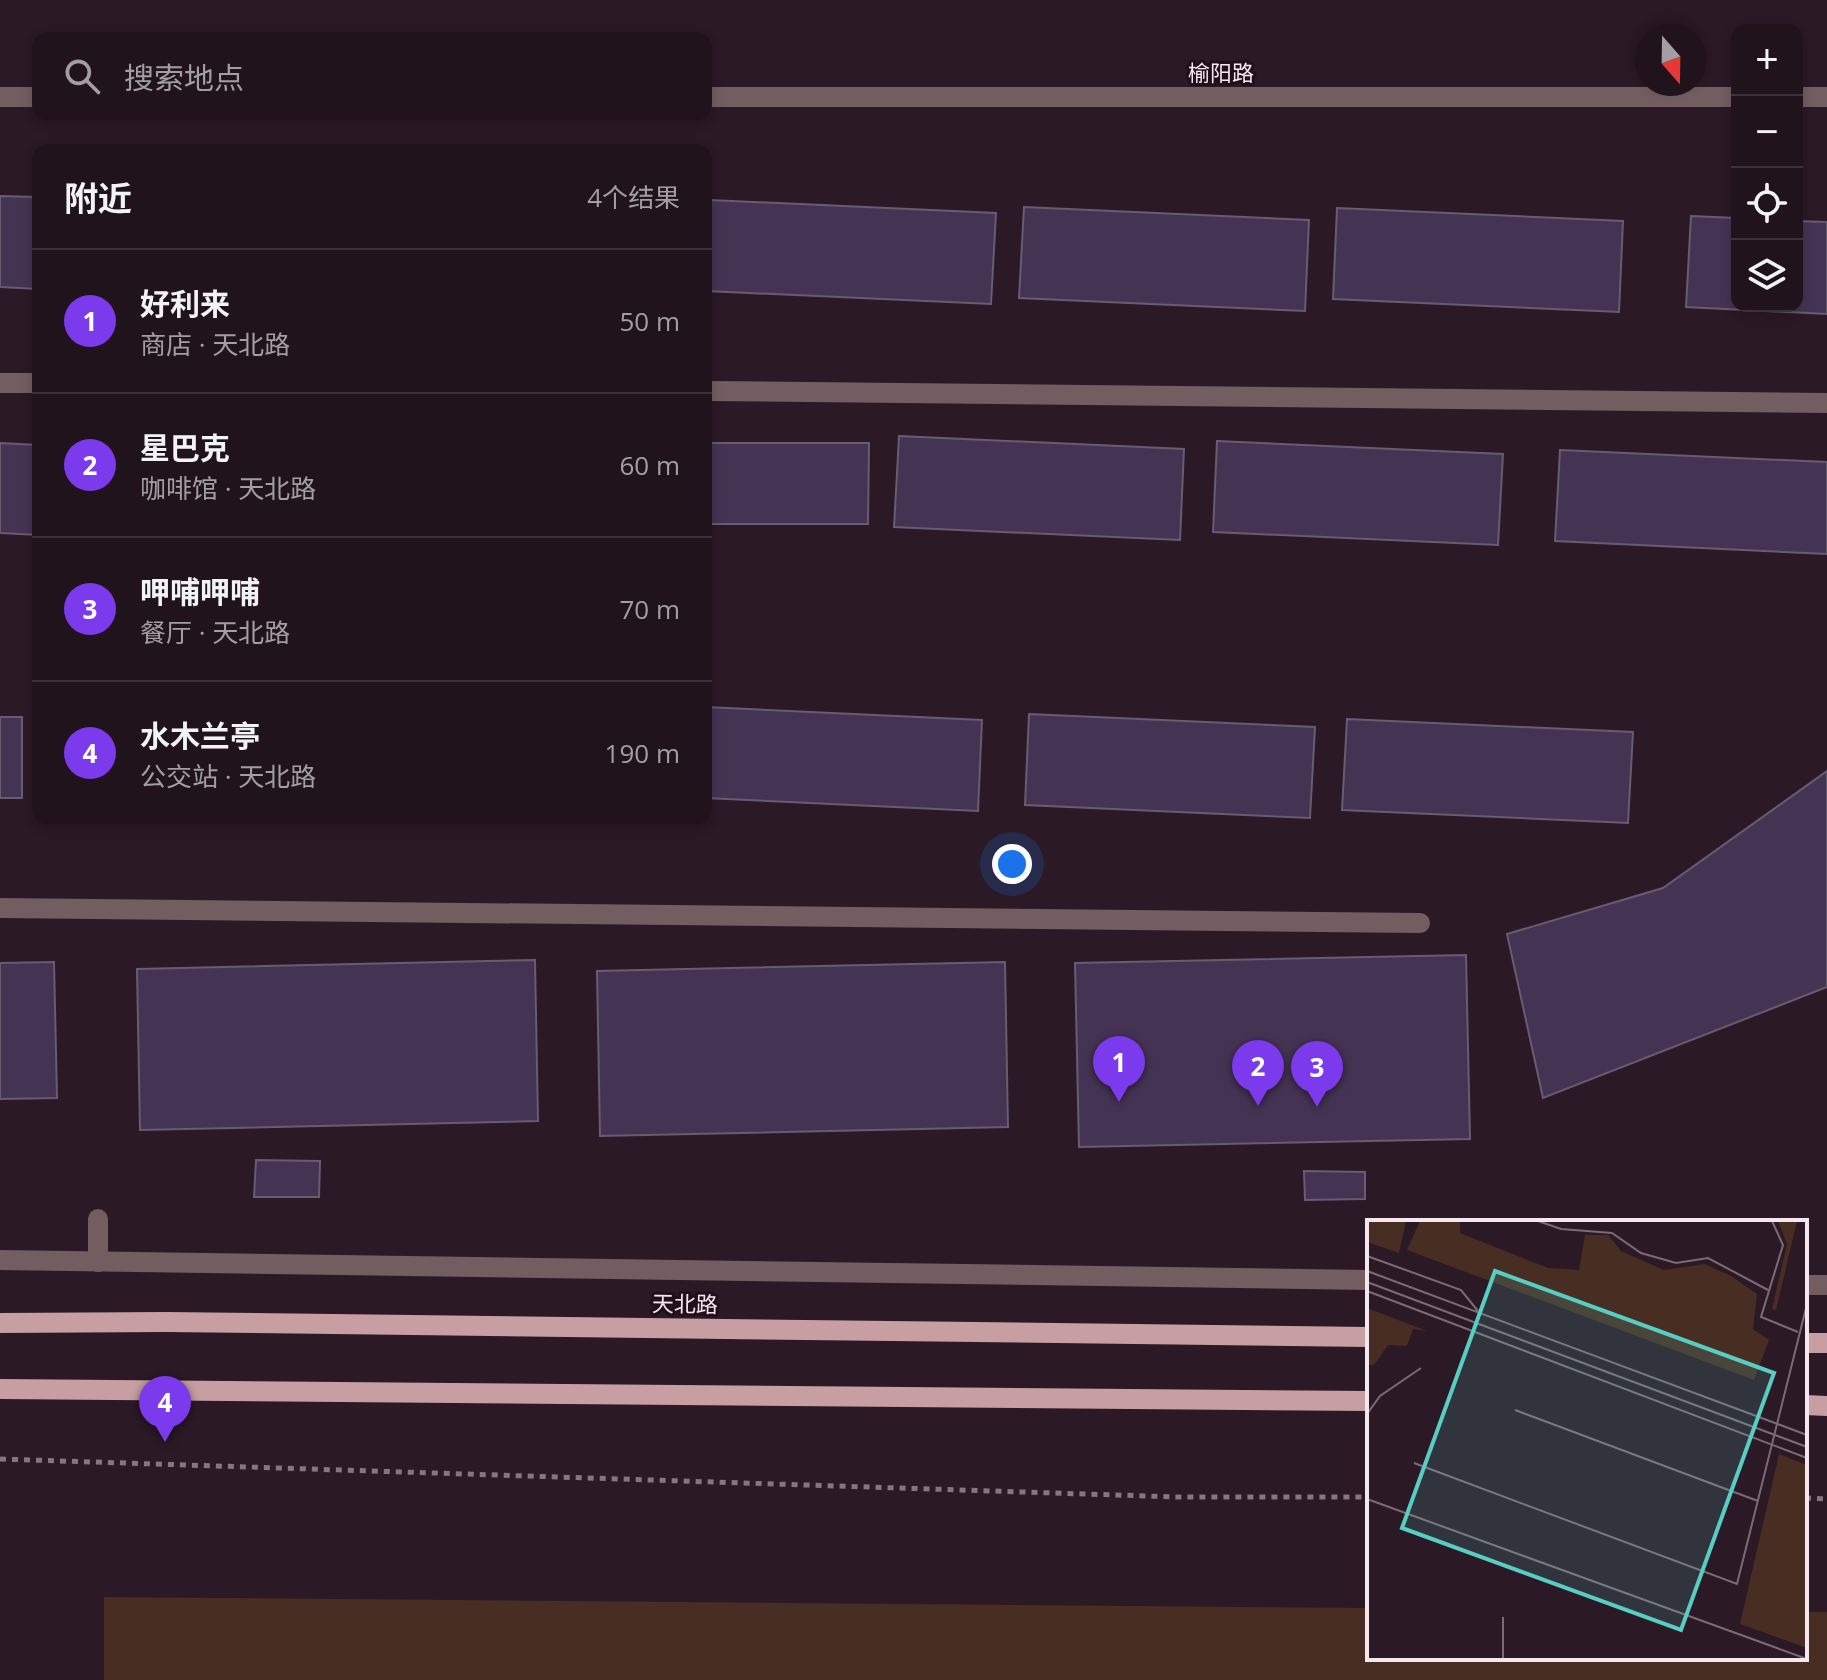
<!DOCTYPE html>
<html lang="zh">
<head>
<meta charset="utf-8">
<style>
  body { margin:0; font-family:"Open Sans","Noto Sans SC",sans-serif; background:#2d2029; color:#f1f3f6 }
  .controls { position:absolute; right:24px; top:24px; display:grid; overflow:hidden; border-radius:16px; box-shadow:0 4px 12px #0003 }
  .controls button { width:72px; height:72px; display:grid; place-items:center; padding:0; border:0; border-bottom:2px solid #3d323b; background:#20131c; color:#f1f3f6; font:40px sans-serif }
  .compass { position:absolute; left:1635px; top:24px; width:72px; height:72px; border-radius:50%; background:#20131c; box-shadow:0 4px 12px #0003; rotate:160deg }
  .you { position:absolute; left:1012px; top:864px; width:28px; height:28px; margin:-20px; border:6px solid #fff; border-radius:50%; background:#1a73e8; box-shadow:0 0 0 12px #1a73e833 }
  .badge { display:grid; place-items:center; width:52px; height:52px; border-radius:50%; background:#7c3aed; color:#fff; font-size:26px; font-weight:700 }
  .pin { position:absolute; translate:-50% -66px; filter:drop-shadow(0 2px 4px #0008) }
  .pin::after { content:''; position:absolute; top:42px; width:28px; height:24px; background:inherit; clip-path:polygon(0 0,100% 0,50% 100%) }
  .list { margin:0; padding:0; list-style:none }
  h2 { display:flex; justify-content:space-between; align-items:center; height:104px; margin:0; padding:0 32px; font-size:34px }
  h2 small { font-size:26px; font-weight:400; color:#a29ea3 }
  .list li { display:grid; grid-template-columns:52px 1fr auto; gap:24px; align-items:center; box-sizing:border-box; height:144px; padding:0 32px; border-top:2px solid #3d323b }
  .list b { display:block; font-size:30px; white-space:nowrap }
  .list p { margin:0; font-size:26px; white-space:nowrap; color:#a29ea3 }
  .list em { font-size:26px; font-style:normal; color:#a29ea3 }
  .icon { flex:none; width:44px; height:44px; fill:none; stroke:currentColor; stroke-width:2; stroke-linecap:round; stroke-linejoin:round }
  .map { position:relative; flex:none; width:1827px; height:1680px; overflow:hidden }
  .search { position:absolute; background:#20131c; box-shadow:0 4px 12px #0003; left:32px; top:32px; width:680px; height:88px; display:flex; align-items:center; gap:20px; box-sizing:border-box; padding:0 28px; border-radius:16px; color:#a29ea3; font-size:30px }
  .panel { position:absolute; background:#20131c; box-shadow:0 4px 12px #0003; left:32px; top:144px; width:680px; height:680px; border-radius:16px }
  .map>svg:first-child { display:block }
  .green { fill:#482d23 }
  .building { fill:#453353; stroke:#675c71; stroke-width:2 }
  .lines { fill:none; stroke-linecap:round; stroke-linejoin:round }
  .path { stroke:#867680; stroke-width:5; stroke-dasharray:6 6; stroke-linecap:butt }
  .service { stroke:#725e61; stroke-width:20 }
  .minor { stroke:#725e61; stroke-width:20 }
  .primary { stroke:#c79ea2; stroke-width:20 }
  .labels { text-anchor:middle; stroke-width:6; stroke-linejoin:round; paint-order:stroke }
  .street-label { font-size:22px; fill:#f5e7ef; stroke:#210f1c }
  .inset-road { fill:none; stroke:#7c6b76; stroke-width:2 }
  .view { fill:#56cec3; fill-opacity:0.15; stroke:#56cec3; stroke-width:4 }
  .inset-edge { fill:none; stroke:#f5e7ef; stroke-width:4 }
</style>
</head>
<body>
<div class="map">
<svg width="1827" height="1680" viewBox="0 0 1827 1680">
  <rect width="100%" height="100%" fill="#2b1925"/>
  <polygon class="green" points="104,1597 1369,1608 1369,1658 1805,1658 1805,1612 1827,1612 1827,1680 104,1680"/>
  <g class="building">
    <polygon points="0,196 38,197 38,289 0,287"/>
    <polygon points="710,200 996,213 991,304 706,291"/>
    <polygon points="1024,207 1309,220 1305,311 1019,298"/>
    <polygon points="1337,208 1623,221 1619,312 1333,299"/>
    <polygon points="1691,216 1737,218 1737,306 1797,306 1797,221 1827,222 1827,314 1686,307"/>
    <polygon points="899,436 1184,449 1180,540 894,527"/>
    <polygon points="1217,441 1503,454 1498,545 1213,532"/>
    <polygon points="0,443 38,445 38,535 0,533"/>
    <polygon points="706,443 869,443 868,524 706,524"/>
    <polygon points="1560,450 1827,462 1827,554 1555,541"/>
    <polygon points="706,707 982,720 978,811 706,798"/>
    <polygon points="1029,714 1315,727 1310,818 1025,805"/>
    <rect x="0" y="717" width="22" height="81"/>
    <polygon points="1347,719 1633,732 1628,823 1342,810"/>
    <polygon points="1827,771 1827,987 1543,1098 1507,934 1663,888"/>
    <polygon points="1466,955 1470,1139 1079,1147 1075,963"/>
    <polygon points="535,960 538,1121 140,1130 137,969"/>
    <polygon points="54,962 57,1098 0,1099 0,963"/>
    <polygon points="1005,962 1008,1127 600,1136 597,971"/>
    <polygon points="256,1160 320,1161 319,1197 254,1197"/>
    <polygon points="1304,1171 1365,1172 1365,1199 1305,1200"/>
  </g>
  <g class="lines">
    <g class="path">
      <polyline points="0,1459 1178,1497 1369,1497"/>
      <polyline points="1805,1498 1827,1499"/>
    </g>
    <polyline class="service" points="98,1219 98,1262"/>
    <g class="minor">
      <polyline points="0,97 38,97"/>
      <polyline points="706,97 1737,97"/>
      <polyline points="1797,97 1827,97"/>
      <polyline points="0,383 38,383"/>
      <polyline points="706,391 1827,403"/>
      <polyline points="0,908 1420,923"/>
      <polyline points="0,1260 1369,1280"/>
      <polyline points="1805,1285 1827,1285"/>
    </g>
    <g class="primary">
      <polyline points="0,1323 166,1322 1369,1337"/>
      <polyline points="1805,1343 1827,1343"/>
      <polyline points="0,1389 1369,1401"/>
      <polyline points="1805,1405 1827,1406"/>
    </g>
  </g>
  <g class="labels">
    <g class="street-label">
      <text x="1221" y="81">榆阳路</text>
      <text transform="translate(685 1304) rotate(1)" y="8">天北路</text>
    </g>
  </g>
  <g transform="translate(1367 1220)">
    <rect width="440" height="440" fill="#2b1925"/>
    <path d="M0,1h39l-7,32 -32,-11zM53,1h40v12l88,35 31,2 6,-35h23l13,16 43,19 41,-6 26,12 26,18 -4,35 16,11 -15,40 -347,-130zM411,1h19l-21,89 -4,-1 15,-65zM0,88l60,23 -14,-2 -6,17 -19,-1 -14,20h-7zM412,234l28,11v183l-67,-24z" fill="#482d23"/>
    <path class="inset-road" d="M171,1l23,8 51,4 29,20 35,10 32,-5 60,32M405,1l11,24 -22,72 37,15M0,36l94,34 17,21M0,51l440,164M0,62l440,165M0,71l440,167M148,190l243,91M0,194l13,-18 41,-28M47,243l323,121 70,-280M0,279l440,160M136,397v42"/>
    <path class="view" d="M128,51l279,102 -93,257 -279,-102z"/>
    <rect width="440" height="440" class="inset-edge"/>
  </g>
</svg>
<div class="controls">
<button>+</button>
<button>−</button>
<button><svg class="icon" aria-label="locate" viewBox="0 0 24 24"><circle cx="12" cy="12" r="6"/><path d="M12 2v4M12 18v4M2 12h4M18 12h4"/></svg></button>
<button><svg class="icon" aria-label="layers" viewBox="0 0 24 24"><path d="M12 4l9 5-9 5-9-5zM3 14l9 5 9-5"/></svg></button>
</div>
<svg class="compass" viewBox="-18 -18 36 36"><path d="M0-13l5 13h-10z" fill="#e53935"/><path d="M0 13l5-13h-10z" fill="#a29ea3"/></svg>
<div class="you"></div>
<div class="pin badge" style="left:1119px;top:1102px">1</div>
<div class="pin badge" style="left:1258px;top:1106px">2</div>
<div class="pin badge" style="left:1317px;top:1107px">3</div>
<div class="pin badge" style="left:165px;top:1442px">4</div>
<div class="search"><svg class="icon" aria-label="search" viewBox="0 0 24 24"><circle cx="10" cy="10" r="6"/><path d="M15 15l6 6"/></svg>搜索地点</div>
<section class="panel">
<h2>附近<small>4个结果</small></h2>
<ul class="list">
<li><span class="badge">1</span><div><b>好利来</b><p>商店 · 天北路</p></div><em>50 m</em></li>
<li><span class="badge">2</span><div><b>星巴克</b><p>咖啡馆 · 天北路</p></div><em>60 m</em></li>
<li><span class="badge">3</span><div><b>呷哺呷哺</b><p>餐厅 · 天北路</p></div><em>70 m</em></li>
<li><span class="badge">4</span><div><b>水木兰亭</b><p>公交站 · 天北路</p></div><em>190 m</em></li>
</ul>
</section>
</div>
</body>
</html>
